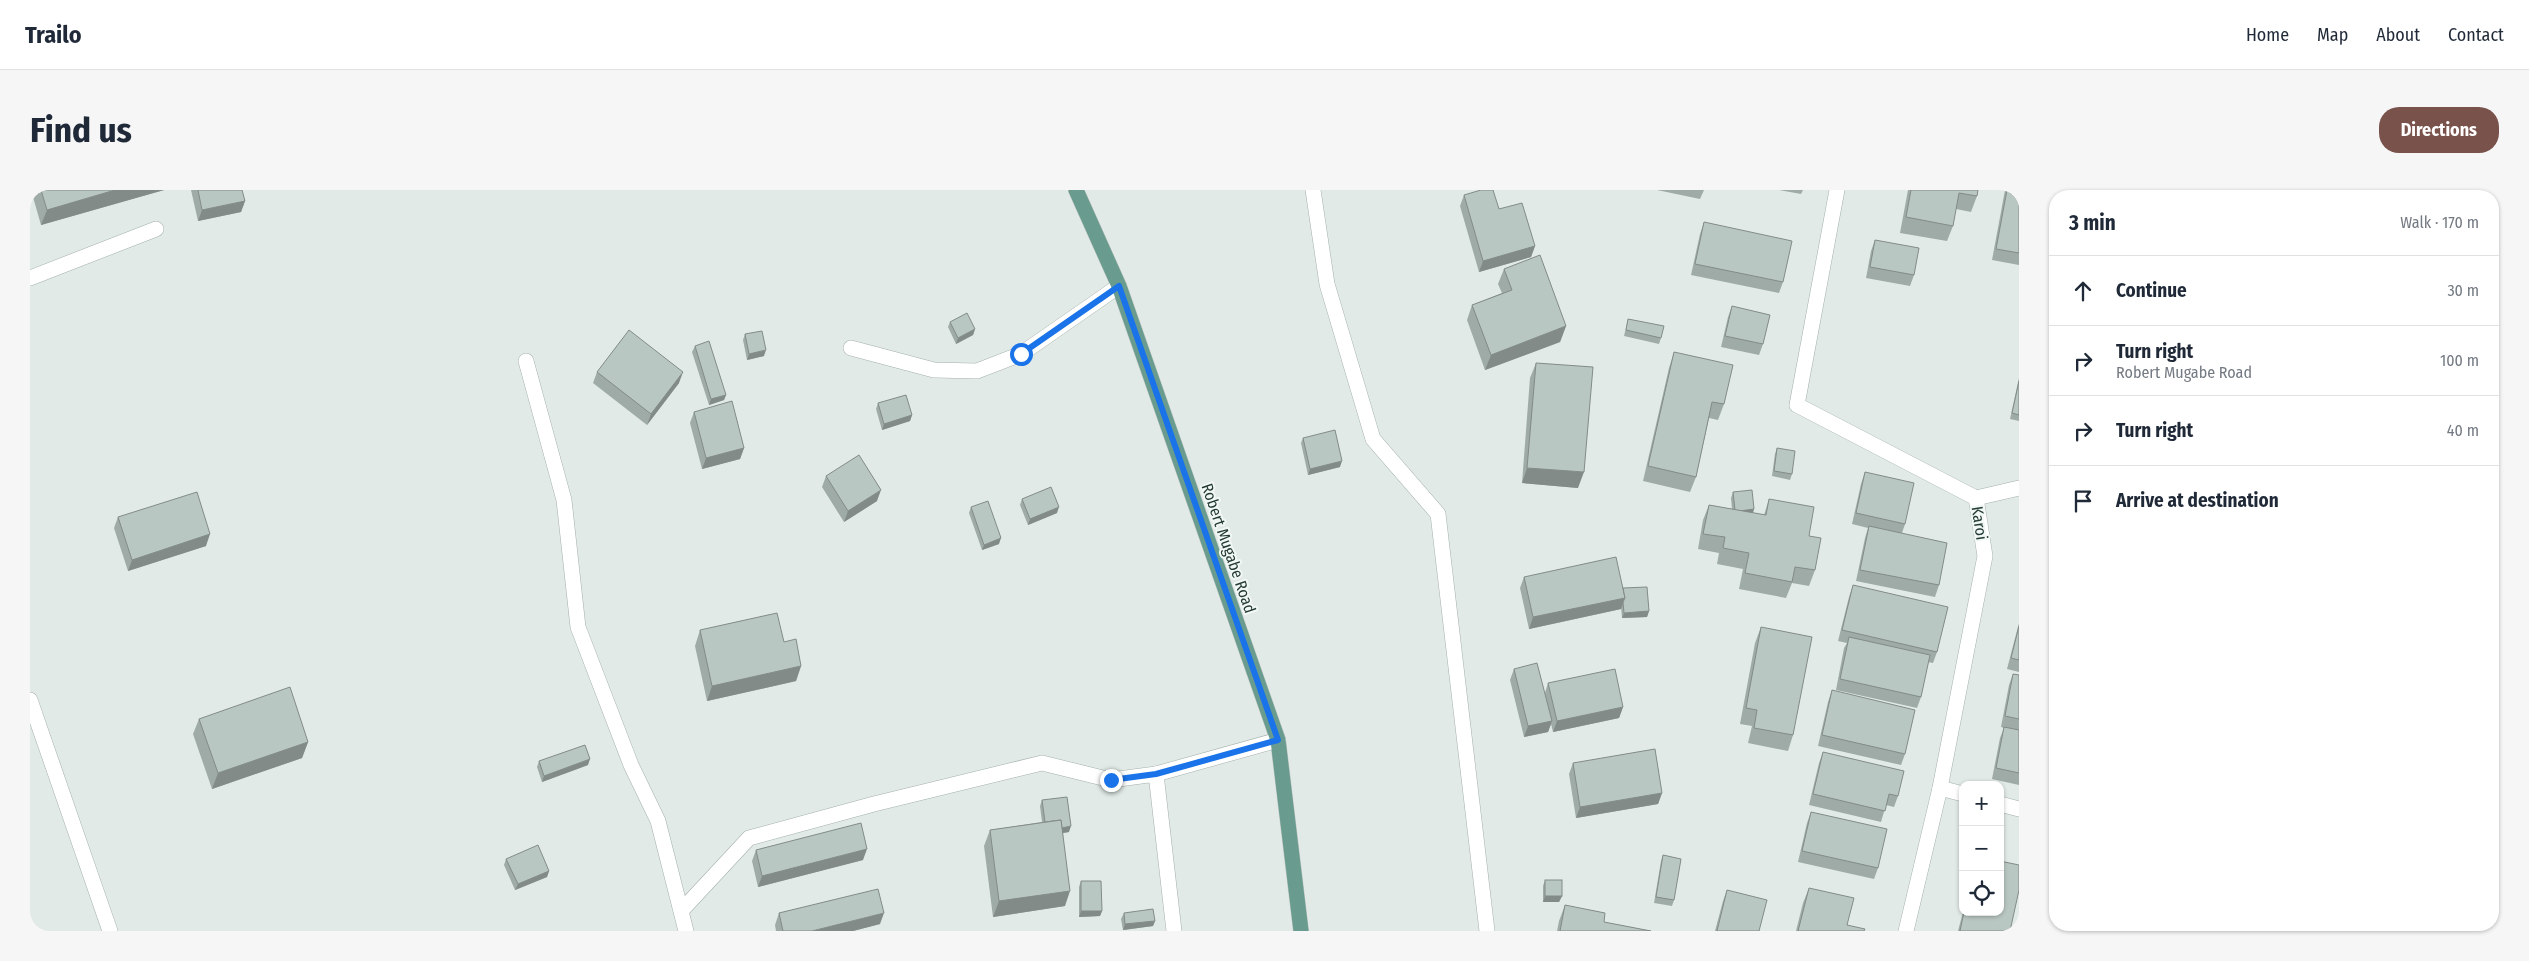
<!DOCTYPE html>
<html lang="en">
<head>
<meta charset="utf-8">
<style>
  body { margin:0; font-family:"Fira Sans Condensed",sans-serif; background:#f6f6f7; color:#1f2937 }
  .controls { position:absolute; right:15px; bottom:15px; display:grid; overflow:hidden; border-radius:10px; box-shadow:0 1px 4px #0004 }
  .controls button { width:45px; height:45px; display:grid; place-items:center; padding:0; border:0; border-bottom:1px solid #e0e1e3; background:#fff; color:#1f2937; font:25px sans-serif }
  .stop { position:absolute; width:15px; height:15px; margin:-11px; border:4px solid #1a73e8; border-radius:50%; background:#fff }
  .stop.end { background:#1a73e8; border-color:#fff; box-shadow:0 1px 5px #0008 }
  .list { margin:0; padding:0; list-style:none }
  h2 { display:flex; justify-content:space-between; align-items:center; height:65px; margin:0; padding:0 20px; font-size:21px }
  h2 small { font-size:16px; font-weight:400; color:#747a83 }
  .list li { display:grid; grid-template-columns:32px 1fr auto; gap:15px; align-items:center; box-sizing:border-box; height:70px; padding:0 20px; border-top:1px solid #e0e1e3 }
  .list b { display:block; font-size:19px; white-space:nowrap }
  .list p { margin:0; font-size:16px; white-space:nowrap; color:#747a83 }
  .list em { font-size:16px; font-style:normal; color:#747a83 }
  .icon { flex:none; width:28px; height:28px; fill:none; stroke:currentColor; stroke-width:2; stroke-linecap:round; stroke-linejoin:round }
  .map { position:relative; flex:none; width:1989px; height:741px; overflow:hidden; border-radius:20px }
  header { display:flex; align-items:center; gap:30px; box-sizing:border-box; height:70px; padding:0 25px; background:#fff; border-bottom:1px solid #e0e1e3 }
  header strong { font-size:24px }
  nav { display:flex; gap:28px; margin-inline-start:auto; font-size:18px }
  .intro { display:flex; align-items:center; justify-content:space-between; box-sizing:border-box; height:120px; padding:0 30px }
  h1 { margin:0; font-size:35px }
  .button { padding:12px 22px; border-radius:20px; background:#79524b; color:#fff; font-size:18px; font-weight:700 }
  main { display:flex; gap:30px; padding:0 30px }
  aside { flex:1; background:#fff; border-radius:20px; box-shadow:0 1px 4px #0004 }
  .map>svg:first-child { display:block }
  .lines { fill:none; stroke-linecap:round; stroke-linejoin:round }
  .service-casing { stroke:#a4b1ad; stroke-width:16 }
  .minor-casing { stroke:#a4b1ad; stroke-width:16 }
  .primary-casing { stroke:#bdc4c2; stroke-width:16 }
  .service { stroke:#fff; stroke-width:15 }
  .minor { stroke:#fff; stroke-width:15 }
  .primary { stroke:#699c8f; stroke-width:15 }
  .wall { fill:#9faba7 }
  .shaded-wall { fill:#828b88 }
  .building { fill:#b9c7c2; stroke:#828b88 }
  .route { stroke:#1a73e8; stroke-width:6 }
  .labels { text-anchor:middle; stroke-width:4; stroke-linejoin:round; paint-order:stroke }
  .street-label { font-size:16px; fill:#233933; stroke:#f1f7f4 }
</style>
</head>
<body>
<header>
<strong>Trailo</strong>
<nav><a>Home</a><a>Map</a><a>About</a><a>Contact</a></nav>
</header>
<div class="intro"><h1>Find us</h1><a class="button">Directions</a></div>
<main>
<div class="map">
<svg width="1989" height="741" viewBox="0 0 1989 741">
  <rect width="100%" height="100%" fill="#e1eae6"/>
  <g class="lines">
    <defs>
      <g id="service">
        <polyline points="0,88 126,39"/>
        <polyline points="821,158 904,180 947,181 991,164 1089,96"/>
        <polyline points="496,171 534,310 548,437 601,575 628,631 656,741"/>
        <polyline points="0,510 80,741"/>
        <polyline points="1126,584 1248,550"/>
        <polyline points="652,720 719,648 844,614 1012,573 1081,590 1126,584 1144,741"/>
      </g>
      <g id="minor">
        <polyline points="1283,0 1297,94 1343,249 1408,324 1457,741"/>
        <polyline points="1807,0 1767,215 1946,308 1955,366 1910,598 1876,741"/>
        <polyline points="1946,308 1989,298"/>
        <polyline points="1910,598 1933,604"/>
        <polyline points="1970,614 1989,619"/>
      </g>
      <polyline id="primary" points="1046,0 1089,96 1248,550 1271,741"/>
    </defs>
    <use href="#service" class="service-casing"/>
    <use href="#minor" class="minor-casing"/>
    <use href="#primary" class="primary-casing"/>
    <use href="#service" class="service"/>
    <use href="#minor" class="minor"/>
    <use href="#primary" class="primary"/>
  </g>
  <g class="wall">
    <polygon points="1,0 134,0 11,35"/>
    <polygon points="161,0 212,0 215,11 211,22 168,31"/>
    <polygon points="1627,0 1674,0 1670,9"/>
    <polygon points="1749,0 1773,0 1771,4"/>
    <polygon points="1878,0 1948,0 1947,6 1941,22 1926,19 1923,36 1917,51 1870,43"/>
    <polygon points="1975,0 1989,0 1989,75 1962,70"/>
    <polygon points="1434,5 1469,19 1505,56 1501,67 1449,82 1430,16"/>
    <polygon points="1674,32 1753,92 1749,103 1661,85 1670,44"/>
    <polygon points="1845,50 1884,85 1880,96 1836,88 1841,61"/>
    <polygon points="1474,79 1536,136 1530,152 1455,180 1437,130 1442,115 1472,103 1468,94"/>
    <polygon points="1702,116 1733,154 1729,165 1691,157 1698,127"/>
    <polygon points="1598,129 1631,148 1629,154 1594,146"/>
    <polygon points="920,132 945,139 943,145 926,154 918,137"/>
    <polygon points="715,144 734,166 717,170 713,150"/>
    <polygon points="665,156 696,205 694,210 679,215 662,162"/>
    <polygon points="1644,162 1694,214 1688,230 1679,228 1666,287 1660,302 1613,291 1639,178"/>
    <polygon points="1506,173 1548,298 1492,293 1500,188"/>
    <polygon points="567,182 649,193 617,235 563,193"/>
    <polygon points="1989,188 1989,231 1980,229"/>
    <polygon points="848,213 882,225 880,231 852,240 846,219"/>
    <polygon points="664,222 714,258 710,269 672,279 660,233"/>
    <polygon points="1273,248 1310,277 1278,285 1271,253"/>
    <polygon points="1747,258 1762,284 1760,290 1742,286 1745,264"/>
    <polygon points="1835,282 1875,334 1872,343 1909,395 1905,407 1826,391 1835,348 1838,338 1822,334 1831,294"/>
    <polygon points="796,286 847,311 814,332 792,297"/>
    <polygon points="1703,302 1724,319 1723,323 1734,325 1739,309 1779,346 1785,380 1779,396 1762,393 1756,408 1709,399 1713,379 1687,374 1689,363 1668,359 1673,330 1679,315 1702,319 1701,308"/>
    <polygon points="992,309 1027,323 998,335 990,315"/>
    <polygon points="941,317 969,354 952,360 939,323"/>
    <polygon points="88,327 176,356 98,381 84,338"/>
    <polygon points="1494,387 1593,398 1619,421 1617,427 1592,428 1591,417 1591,419 1499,439 1490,398"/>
    <polygon points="1823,395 1907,462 1903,473 1898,472 1891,507 1887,518 1806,500 1814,458 1817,453 1808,451 1819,407"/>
    <polygon points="1989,433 1989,482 1977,479"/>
    <polygon points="1731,437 1763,545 1758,561 1718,553 1722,536 1710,534 1725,453"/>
    <polygon points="670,440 754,452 771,476 766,491 677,511 665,456"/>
    <polygon points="1484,479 1515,503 1518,493 1593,517 1589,528 1523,542 1521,534 1518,542 1494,547 1480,490"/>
    <polygon points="1983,484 1989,485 1989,595 1962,589 1970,548 1974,538 1971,537 1979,495"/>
    <polygon points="1802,500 1875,564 1871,575 1788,556 1798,512"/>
    <polygon points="169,529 278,552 272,568 182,599 163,544"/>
    <polygon points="1793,562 1868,606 1864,617 1856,615 1851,632 1779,615 1789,573"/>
    <polygon points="509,571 558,575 512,592 507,577"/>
    <polygon points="1543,573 1632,603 1628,614 1546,628 1539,584"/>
    <polygon points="1012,610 1039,642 1033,643 1035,716 963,727 954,656 960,640 1012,632 1010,616"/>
    <polygon points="1781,622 1848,678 1844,689 1768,672 1777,633"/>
    <polygon points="726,660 833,670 728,697 722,671"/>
    <polygon points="1633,665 1644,710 1642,716 1624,713 1631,671"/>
    <polygon points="476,669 519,681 517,687 485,700 474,675"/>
    <polygon points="1515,690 1532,706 1529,712 1513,712 1513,696"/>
    <polygon points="1051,691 1072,721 1070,726 1049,727 1049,697"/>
    <polygon points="1779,698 1817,735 1834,741 1766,741 1773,713"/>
    <polygon points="1697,700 1729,741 1685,741 1693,711"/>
    <polygon points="1535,715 1574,732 1621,741 1527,741 1529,731"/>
    <polygon points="1933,722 1970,722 1980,741 1928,741"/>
    <polygon points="749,723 850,734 823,741 746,741 745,735"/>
    <polygon points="1094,723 1125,731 1123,736 1093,740 1091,729"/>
  </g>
  <g class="shaded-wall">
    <polygon points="85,0 134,0 11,35 17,20"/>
    <polygon points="215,11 211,22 168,31 172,20"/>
    <polygon points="1505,56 1501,67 1449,82 1453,71"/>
    <polygon points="1536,136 1530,152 1455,180 1461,165"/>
    <polygon points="945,139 943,145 926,154 928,148"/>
    <polygon points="736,160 734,166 717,170 719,164"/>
    <polygon points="653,182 649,193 617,235 621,224"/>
    <polygon points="696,205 694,210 679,215 681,209"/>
    <polygon points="882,225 880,231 852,240 854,234"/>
    <polygon points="714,258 710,269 672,279 676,268"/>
    <polygon points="1312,271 1310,277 1278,285 1280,279"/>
    <polygon points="1497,278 1554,282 1548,298 1492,293"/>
    <polygon points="851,300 847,311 814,332 818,321"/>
    <polygon points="1029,317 1027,323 998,335 1000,329"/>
    <polygon points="1724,319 1722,325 1705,321"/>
    <polygon points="180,344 176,356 98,381 102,370"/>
    <polygon points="971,348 969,354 952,360 954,355"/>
    <polygon points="1595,408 1591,419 1499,439 1503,427"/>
    <polygon points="1619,421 1617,427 1592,428 1594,423"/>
    <polygon points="771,476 766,491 677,511 682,496"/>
    <polygon points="1593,517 1589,528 1523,542 1527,531"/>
    <polygon points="1522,531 1518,542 1494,547 1498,536"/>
    <polygon points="278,552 272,568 182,599 188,583"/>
    <polygon points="560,569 558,575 512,592 514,586"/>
    <polygon points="1632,603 1628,614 1546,628 1550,617"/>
    <polygon points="1041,636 1039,642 1014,646 1016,640"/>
    <polygon points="837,659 833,670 728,697 732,686"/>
    <polygon points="519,681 517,687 485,700 488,694"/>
    <polygon points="1040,701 1035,716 963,727 969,711"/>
    <polygon points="1515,706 1532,706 1529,712 1513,712"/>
    <polygon points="1051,721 1072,721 1070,726 1049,727"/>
    <polygon points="854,723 850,734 823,741 782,741"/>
    <polygon points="1125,731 1123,736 1093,740 1095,734"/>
  </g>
  <g class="building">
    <polygon points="11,0 85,0 17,20"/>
    <polygon points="168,0 212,0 215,11 172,20"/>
    <polygon points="1451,0 1463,0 1469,19 1492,13 1505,56 1453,71 1434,5"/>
    <polygon points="1881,0 1948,0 1947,6 1929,3 1923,36 1876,27"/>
    <polygon points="1977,0 1989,0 1989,63 1966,59"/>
    <polygon points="1674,32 1762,51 1753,92 1665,74"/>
    <polygon points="1845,50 1889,58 1884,85 1840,77"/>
    <polygon points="1510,65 1536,136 1461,165 1442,115 1482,100 1474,79"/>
    <polygon points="1702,116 1740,125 1733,154 1695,146"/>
    <polygon points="937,123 945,139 928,148 920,132"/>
    <polygon points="1598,129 1634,136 1631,148 1596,140"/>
    <polygon points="599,140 653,182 621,224 567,182"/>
    <polygon points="732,141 736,160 719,164 715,144"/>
    <polygon points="679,151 696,205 681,209 665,156"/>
    <polygon points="1644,162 1703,175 1694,214 1682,212 1666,287 1618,276"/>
    <polygon points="1506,173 1563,177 1554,282 1497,278"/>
    <polygon points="1989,191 1989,225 1982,223"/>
    <polygon points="876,205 882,225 854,234 848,213"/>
    <polygon points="702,211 714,258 676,268 664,222"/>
    <polygon points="1305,240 1312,271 1280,279 1273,248"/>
    <polygon points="1747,258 1765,261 1762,284 1744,281"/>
    <polygon points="829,265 851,300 818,321 796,286"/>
    <polygon points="1835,282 1884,293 1875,334 1826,323"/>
    <polygon points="1021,297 1029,317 1000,329 992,309"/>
    <polygon points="1722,300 1724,319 1710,321 1705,320 1703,302"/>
    <polygon points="167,302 180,344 102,370 88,327"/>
    <polygon points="1739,309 1784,317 1779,346 1791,348 1785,380 1765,377 1762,392 1715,383 1719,363 1693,358 1695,347 1673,344 1679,315 1736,325"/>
    <polygon points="958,311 971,348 954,355 941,317"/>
    <polygon points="1839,336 1917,353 1909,395 1830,380"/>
    <polygon points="1586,367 1595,408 1503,427 1494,387"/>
    <polygon points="1823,395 1918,417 1907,462 1812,440"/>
    <polygon points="1617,397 1619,421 1594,423 1593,412 1595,408 1593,398"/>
    <polygon points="747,423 754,452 766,449 771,476 682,496 670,440"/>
    <polygon points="1989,436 1989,470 1981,468"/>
    <polygon points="1731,437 1782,447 1763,545 1724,538 1727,520 1716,518"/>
    <polygon points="1819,447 1900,465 1891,507 1810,489"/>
    <polygon points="1507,473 1522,531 1498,536 1484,479"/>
    <polygon points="1585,479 1593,517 1527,531 1518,493"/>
    <polygon points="1983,484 1989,485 1989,529 1975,526"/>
    <polygon points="260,497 278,552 188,583 169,529"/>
    <polygon points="1802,500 1885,520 1875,564 1792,545"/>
    <polygon points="1974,537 1989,540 1989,583 1966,578"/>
    <polygon points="555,555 560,569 514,586 509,571"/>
    <polygon points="1625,559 1632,603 1550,617 1543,573"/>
    <polygon points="1793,562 1874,581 1868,606 1859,604 1855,621 1783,604"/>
    <polygon points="1037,607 1041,636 1032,638 1031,630 1015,632 1012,610"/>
    <polygon points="1781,622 1857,639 1848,678 1772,661"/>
    <polygon points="1031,630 1040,701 969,711 960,640"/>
    <polygon points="831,633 837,659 732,686 726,660"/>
    <polygon points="508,655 519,681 488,694 476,669"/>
    <polygon points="1633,665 1651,669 1644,710 1626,707"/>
    <polygon points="1970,671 1989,675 1989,700 1980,741 1930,741 1934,722 1970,722"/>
    <rect x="1515" y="690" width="17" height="16"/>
    <polygon points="1051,691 1071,691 1072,721 1051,721"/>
    <polygon points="1779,698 1824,708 1817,735 1835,739 1834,741 1768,741"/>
    <polygon points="848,699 854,723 782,741 753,741 749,723"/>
    <polygon points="1697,700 1737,710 1729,741 1687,741"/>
    <polygon points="1535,715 1575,723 1574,732 1621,741 1530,741"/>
    <polygon points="1123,719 1125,731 1095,734 1094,723"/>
  </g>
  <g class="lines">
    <polyline class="route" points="991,164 1089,96 1248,550 1126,584 1081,590"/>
  </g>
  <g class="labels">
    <g class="street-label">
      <text transform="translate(1950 333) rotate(81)" y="6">Karoi</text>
      <text transform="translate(1199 358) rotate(71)" y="6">Robert Mugabe Road</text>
    </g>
  </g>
</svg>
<div class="controls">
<button>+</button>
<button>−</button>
<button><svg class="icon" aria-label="locate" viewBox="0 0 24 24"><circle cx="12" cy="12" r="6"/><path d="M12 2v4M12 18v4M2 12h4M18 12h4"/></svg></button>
</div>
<div class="stop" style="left:991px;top:164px"></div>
<div class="stop end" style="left:1081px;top:590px"></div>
</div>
<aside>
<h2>3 min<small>Walk · 170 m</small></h2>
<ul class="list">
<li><svg class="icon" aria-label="ahead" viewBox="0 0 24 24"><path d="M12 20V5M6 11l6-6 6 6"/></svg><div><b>Continue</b></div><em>30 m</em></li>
<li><svg class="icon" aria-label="right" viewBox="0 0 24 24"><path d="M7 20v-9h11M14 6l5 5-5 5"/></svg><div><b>Turn right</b><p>Robert Mugabe Road</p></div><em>100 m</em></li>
<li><svg class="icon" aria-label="right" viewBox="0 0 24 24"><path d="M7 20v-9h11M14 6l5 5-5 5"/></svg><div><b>Turn right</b></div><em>40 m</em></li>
<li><svg class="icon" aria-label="arrive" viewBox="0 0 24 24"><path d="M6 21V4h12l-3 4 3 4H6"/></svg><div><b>Arrive at destination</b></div></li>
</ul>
</aside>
</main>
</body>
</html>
